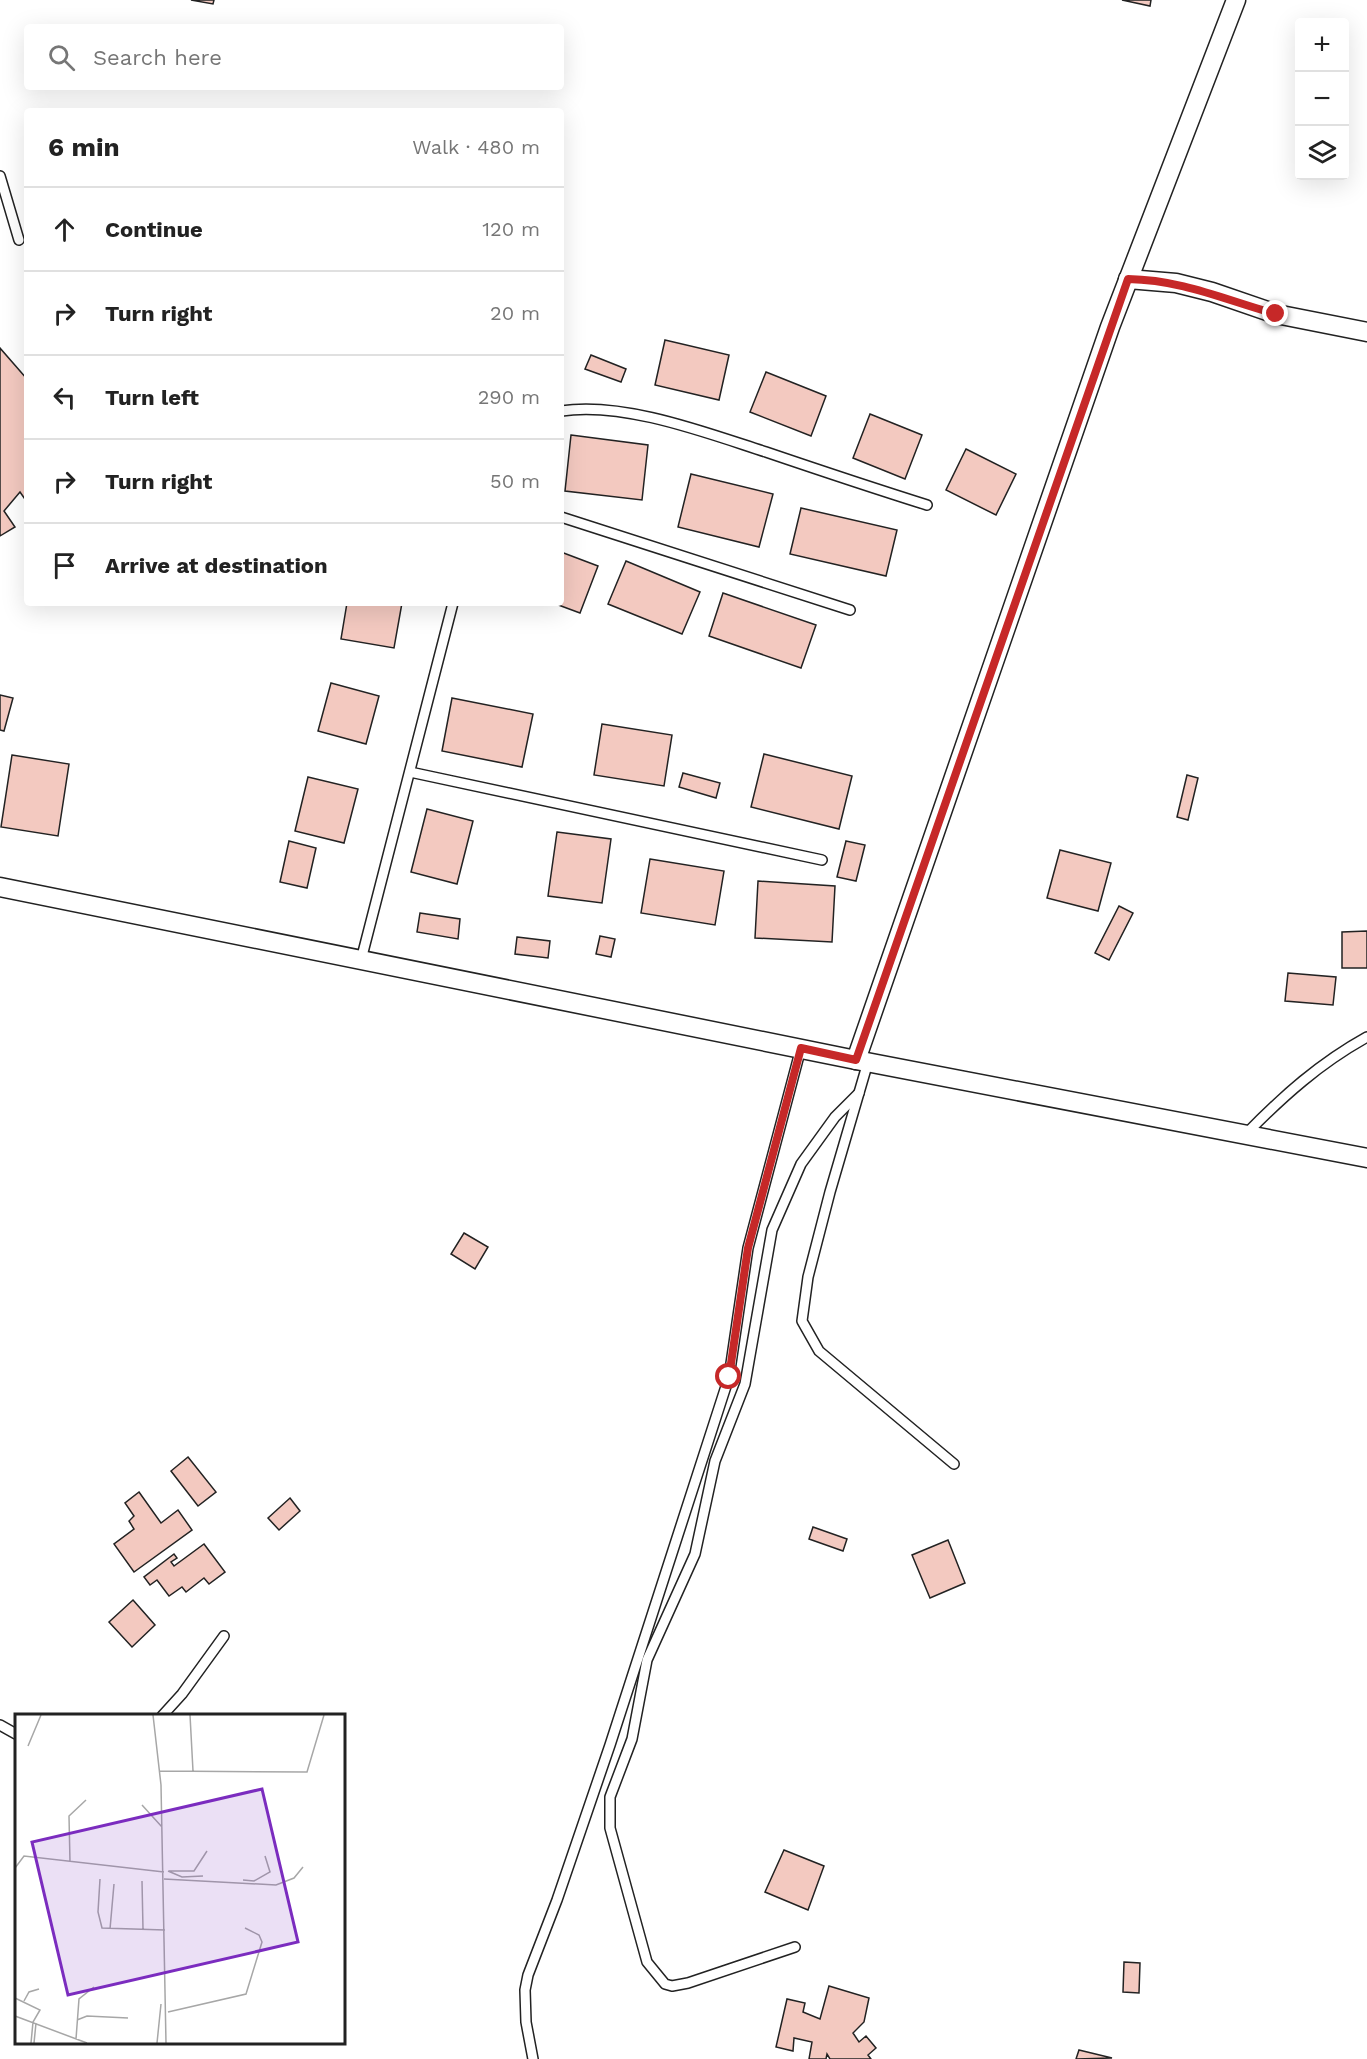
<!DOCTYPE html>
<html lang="en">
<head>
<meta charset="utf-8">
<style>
  body { margin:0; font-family:"Work Sans",sans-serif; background:#f2f2f2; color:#222 }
  .controls { position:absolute; right:18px; top:18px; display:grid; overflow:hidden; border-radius:6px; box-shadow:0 6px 24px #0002 }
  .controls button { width:54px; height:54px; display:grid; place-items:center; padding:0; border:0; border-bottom:2px solid #e0e0e0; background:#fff; color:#222; font:30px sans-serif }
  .stop { position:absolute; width:18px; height:18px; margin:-14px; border:4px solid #c62828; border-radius:50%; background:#fff }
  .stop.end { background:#c62828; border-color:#fff; box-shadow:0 2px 6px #0008 }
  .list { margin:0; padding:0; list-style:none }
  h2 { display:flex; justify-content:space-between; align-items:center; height:78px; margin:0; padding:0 24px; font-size:26px }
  h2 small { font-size:20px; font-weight:400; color:#767676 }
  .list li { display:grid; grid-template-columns:39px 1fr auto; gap:18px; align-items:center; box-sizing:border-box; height:84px; padding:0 24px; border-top:2px solid #e0e0e0 }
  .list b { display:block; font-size:22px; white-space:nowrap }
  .list em { font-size:20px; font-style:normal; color:#767676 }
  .icon { flex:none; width:33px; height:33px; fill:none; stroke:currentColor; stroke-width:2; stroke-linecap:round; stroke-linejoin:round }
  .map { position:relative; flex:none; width:1367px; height:2059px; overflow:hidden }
  .search { position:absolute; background:#fff; box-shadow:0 6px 24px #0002; left:24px; top:24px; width:540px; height:66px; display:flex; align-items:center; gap:15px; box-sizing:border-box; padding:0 21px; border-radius:6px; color:#767676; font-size:22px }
  .panel { position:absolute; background:#fff; box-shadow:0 6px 24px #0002; left:24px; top:108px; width:540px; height:498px; border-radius:6px }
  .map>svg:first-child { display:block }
  .building { fill:#f3c9c0; stroke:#222; stroke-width:1.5 }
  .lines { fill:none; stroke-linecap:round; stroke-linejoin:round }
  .lane-casing { stroke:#222; stroke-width:12 }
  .street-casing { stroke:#222; stroke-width:21 }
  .lane { stroke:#fff; stroke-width:9 }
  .street { stroke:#fff; stroke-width:18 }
  .route { stroke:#c62828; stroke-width:8 }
  .inset-road { fill:none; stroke:#a7a7a7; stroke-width:1.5 }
  .view { fill:#7b2cbf; fill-opacity:0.15; stroke:#7b2cbf; stroke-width:3 }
  .inset-edge { fill:none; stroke:#222; stroke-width:3 }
</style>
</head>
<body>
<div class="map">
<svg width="1367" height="2059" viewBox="0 0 1367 2059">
  <rect width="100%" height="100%" fill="#fff"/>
  <g class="building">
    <polygon points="191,0 214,0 213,4"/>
    <polygon points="1122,0 1151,0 1150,6"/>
    <polygon points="665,340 729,355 719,400 655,385"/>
    <polygon points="0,348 27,379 27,502 20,492 4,511 15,527 0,536"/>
    <polygon points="591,355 626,369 621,382 585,369"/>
    <polygon points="766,372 826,396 811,436 750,412"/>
    <polygon points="870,414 922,435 905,479 853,458"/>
    <polygon points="571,435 648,445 642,500 565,491"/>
    <polygon points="966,449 1016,474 996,515 946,490"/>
    <polygon points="691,474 773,494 759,547 678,527"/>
    <polygon points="801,508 897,530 886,576 790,554"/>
    <polygon points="561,552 598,566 580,613 553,603 561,603"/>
    <polygon points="626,561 700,592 682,634 608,604"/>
    <polygon points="723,593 816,625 801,668 709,636"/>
    <polygon points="347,603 402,603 394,648 341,639"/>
    <polygon points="331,683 379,696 366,744 318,731"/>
    <polygon points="0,695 13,698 4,731 0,730"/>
    <polygon points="452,698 533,714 522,767 442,751"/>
    <polygon points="602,724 672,735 664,786 594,775"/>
    <polygon points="764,754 852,776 839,829 751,807"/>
    <polygon points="12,755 69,764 58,836 1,827"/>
    <polygon points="683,773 720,783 716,798 679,787"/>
    <polygon points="1187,775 1198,778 1188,820 1177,817"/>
    <polygon points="308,777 358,789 344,843 295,831"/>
    <polygon points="427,809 473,821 457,884 411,872"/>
    <polygon points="557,832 611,839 602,903 548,896"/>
    <polygon points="289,841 316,848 307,888 280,882"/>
    <polygon points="846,841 865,845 856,881 837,877"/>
    <polygon points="1060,850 1111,863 1098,911 1047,898"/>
    <polygon points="650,859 724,871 715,925 641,913"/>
    <polygon points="758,881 835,886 832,942 755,938"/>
    <polygon points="1119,906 1133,913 1109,960 1095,953"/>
    <polygon points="420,913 460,919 458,939 417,932"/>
    <polygon points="1367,931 1367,968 1342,968 1342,932"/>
    <polygon points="600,936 615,939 611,957 596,954"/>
    <polygon points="517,937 550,941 548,958 515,954"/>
    <polygon points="1288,973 1336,977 1333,1005 1285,1001"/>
    <polygon points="464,1233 488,1247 475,1269 451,1254"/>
    <polygon points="188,1457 216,1492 198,1506 171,1471"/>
    <polygon points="139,1492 161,1523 178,1510 192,1530 134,1572 114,1544 134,1529 129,1521 134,1516 125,1503"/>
    <polygon points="290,1498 300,1511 279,1530 268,1518"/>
    <polygon points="813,1527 847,1539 843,1551 809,1539"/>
    <polygon points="948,1540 965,1583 930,1598 912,1555"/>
    <polygon points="204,1544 225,1572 209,1584 204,1578 186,1592 182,1587 169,1596 157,1580 150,1585 144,1577 174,1554 177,1558 171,1562 174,1566"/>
    <polygon points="133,1600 155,1625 132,1647 109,1622"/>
    <polygon points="784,1850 824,1866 808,1910 765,1892"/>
    <polygon points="1124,1962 1140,1963 1139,1993 1123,1992"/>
    <polygon points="829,1986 869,1998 864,2022 853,2033 859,2042 866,2036 876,2048 868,2055 871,2059 830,2059 827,2054 826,2059 809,2059 812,2042 794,2038 793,2051 776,2047 787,1999 805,2003 803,2012 820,2019"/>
    <polygon points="1079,2050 1112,2058 1076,2059"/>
  </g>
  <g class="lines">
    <defs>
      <g id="lane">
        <polyline points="0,176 19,240"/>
        <path d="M561,411c62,-10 146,22 205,41 53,18 107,36 161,53"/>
        <polyline points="561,517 850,610"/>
        <polyline points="410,772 822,860"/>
        <polyline points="361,960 453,603"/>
        <polyline points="868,1062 830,1192 808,1277 802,1321 819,1351 954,1464"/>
        <path d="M1246,1134c37,-38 74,-71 121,-97"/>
        <polyline points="162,1716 182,1694 224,1636"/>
        <polyline points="0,1725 16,1734"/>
        <polyline points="795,1947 688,1983 672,1986 665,1984 647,1962 610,1828 610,1797 632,1739 647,1660 695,1554 715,1461 745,1384 772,1230 801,1164 835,1117 859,1093"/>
        <polyline points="533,2059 526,2022 525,1990 528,1975 557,1900 610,1745 729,1377 748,1248 801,1048"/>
      </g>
      <g id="street">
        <polyline points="1128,279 1176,283 1212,292 1276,314 1367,332"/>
        <polyline points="0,887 856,1060 1367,1158"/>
        <polyline points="856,1060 1110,327 1236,0"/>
      </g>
    </defs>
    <use href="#lane" class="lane-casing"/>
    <use href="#street" class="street-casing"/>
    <use href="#lane" class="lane"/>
    <use href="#street" class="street"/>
  </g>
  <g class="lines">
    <path class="route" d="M729,1377l19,-129 53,-200 55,12 272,-781c55,1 97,21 148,35"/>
  </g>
  <g transform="translate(15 1714)">
    <rect width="330" height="330" fill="#fff"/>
    <path class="inset-road" d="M138,1l8,70 5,258M175,1l3,56M13,32l13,-31M145,57l147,1 17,-57M127,91l20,22M55,148l-1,-46 17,-16M0,154l9,-12 140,16M153,157l14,6 21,-1M154,157h25l13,-20M85,165l-2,33 4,16 63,2M149,165l112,6 18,-7 9,-11M228,166l11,1 16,-9 -5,-16M127,167l1,48M95,215l4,-45M0,284l25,12 -7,12 -2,21M9,287l5,-9 10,-3M153,298l78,-18 16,-52 -3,-7 -14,-7M0,302l72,27M62,306l10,-4 41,2M61,325l3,-40 15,-12M19,329l2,-20M142,329l4,-39"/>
    <path class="view" d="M247,75l36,153 -230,53 -36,-153z"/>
    <rect width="330" height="330" class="inset-edge"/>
  </g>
</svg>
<div class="controls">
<button>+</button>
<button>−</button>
<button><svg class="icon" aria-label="layers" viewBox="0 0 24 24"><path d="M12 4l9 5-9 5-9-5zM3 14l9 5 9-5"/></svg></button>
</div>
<div class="stop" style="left:729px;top:1377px"></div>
<div class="stop end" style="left:1276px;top:314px"></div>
<div class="search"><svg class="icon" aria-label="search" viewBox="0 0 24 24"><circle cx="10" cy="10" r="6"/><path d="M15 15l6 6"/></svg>Search here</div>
<section class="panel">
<h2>6 min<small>Walk · 480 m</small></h2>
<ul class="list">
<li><svg class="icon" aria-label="ahead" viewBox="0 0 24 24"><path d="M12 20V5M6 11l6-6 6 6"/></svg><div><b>Continue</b></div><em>120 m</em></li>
<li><svg class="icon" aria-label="right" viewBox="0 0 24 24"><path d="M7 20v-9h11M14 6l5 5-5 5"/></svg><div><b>Turn right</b></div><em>20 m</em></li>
<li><svg class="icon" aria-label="left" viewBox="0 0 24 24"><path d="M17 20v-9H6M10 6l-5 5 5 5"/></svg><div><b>Turn left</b></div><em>290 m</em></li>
<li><svg class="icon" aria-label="right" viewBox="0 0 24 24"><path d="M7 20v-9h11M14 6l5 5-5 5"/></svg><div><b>Turn right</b></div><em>50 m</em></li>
<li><svg class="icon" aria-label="arrive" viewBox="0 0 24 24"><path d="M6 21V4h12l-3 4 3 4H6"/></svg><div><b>Arrive at destination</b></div></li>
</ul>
</section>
</div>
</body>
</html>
